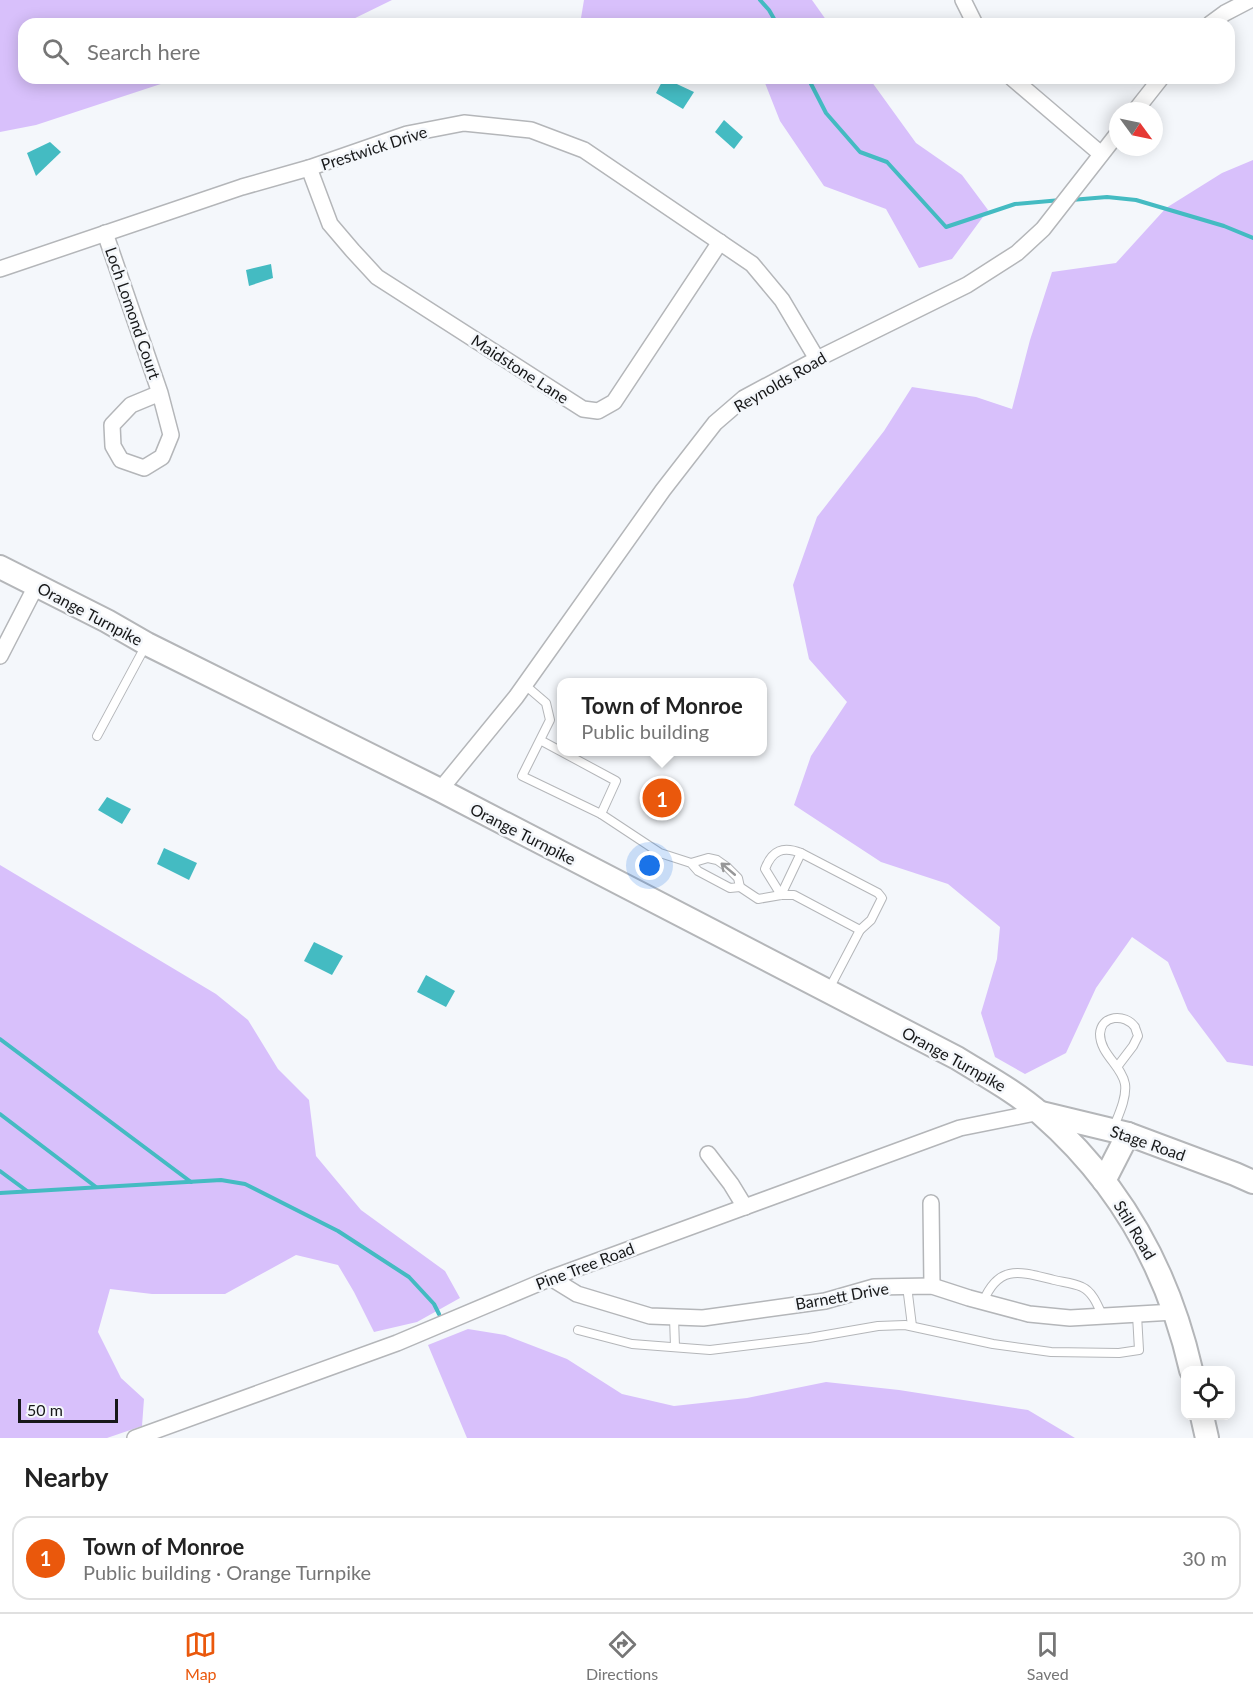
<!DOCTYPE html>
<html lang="en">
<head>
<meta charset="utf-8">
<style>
  body { margin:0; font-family:Lato,sans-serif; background:#f6f6f6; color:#222 }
  .controls { position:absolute; right:18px; bottom:18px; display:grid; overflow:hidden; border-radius:12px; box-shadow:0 3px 15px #0003 }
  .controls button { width:54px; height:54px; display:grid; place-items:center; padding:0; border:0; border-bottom:2px solid #e0e0e0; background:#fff; color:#222; font:30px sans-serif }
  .compass { position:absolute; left:1109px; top:102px; width:54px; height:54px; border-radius:50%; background:#fff; box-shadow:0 3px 15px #0003; rotate:123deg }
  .scale { position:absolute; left:18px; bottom:15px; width:100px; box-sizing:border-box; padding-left:6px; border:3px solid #171819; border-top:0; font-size:16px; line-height:21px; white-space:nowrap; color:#171819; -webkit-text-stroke:4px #f4f7fb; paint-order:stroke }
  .you { position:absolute; left:650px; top:866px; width:21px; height:21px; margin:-15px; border:4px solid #fff; border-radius:50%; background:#1a73e8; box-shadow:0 0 0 9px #1a73e833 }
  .badge { display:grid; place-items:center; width:39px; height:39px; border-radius:50%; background:#ea580c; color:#fff; font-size:20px; font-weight:700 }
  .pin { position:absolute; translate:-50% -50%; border:3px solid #fff; box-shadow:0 2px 6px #0006 }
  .popup { position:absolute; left:557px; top:678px; width:210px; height:78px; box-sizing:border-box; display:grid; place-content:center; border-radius:12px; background:#fff; filter:drop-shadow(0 2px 4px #0005); font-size:20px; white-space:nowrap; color:#767676 }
  .popup b { font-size:22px; color:#222 }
  .popup::after { content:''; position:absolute; left:50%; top:100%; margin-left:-12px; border:12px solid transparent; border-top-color:#fff }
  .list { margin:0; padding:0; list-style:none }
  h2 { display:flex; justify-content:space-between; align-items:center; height:78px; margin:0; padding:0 24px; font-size:26px }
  h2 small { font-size:20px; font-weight:400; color:#767676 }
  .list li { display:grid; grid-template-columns:39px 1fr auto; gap:18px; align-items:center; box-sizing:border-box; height:84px; margin:0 12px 12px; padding:0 12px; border:2px solid #e0e0e0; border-radius:18px }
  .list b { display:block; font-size:22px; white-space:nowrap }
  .list p { margin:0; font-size:20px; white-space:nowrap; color:#767676 }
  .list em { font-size:20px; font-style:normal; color:#767676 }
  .icon { flex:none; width:33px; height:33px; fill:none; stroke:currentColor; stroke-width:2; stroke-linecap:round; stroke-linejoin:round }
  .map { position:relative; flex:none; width:1253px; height:1438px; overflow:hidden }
  .search { position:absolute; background:#fff; box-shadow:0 3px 15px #0003; left:18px; right:18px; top:18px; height:66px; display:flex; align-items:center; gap:15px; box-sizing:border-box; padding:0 21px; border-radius:18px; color:#767676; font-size:22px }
  .sheet { height:174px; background:#fff }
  nav { display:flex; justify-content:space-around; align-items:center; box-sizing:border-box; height:84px; border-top:2px solid #e0e0e0; background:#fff; font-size:16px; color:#767676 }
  nav a { display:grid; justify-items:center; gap:3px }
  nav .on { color:#ea580c }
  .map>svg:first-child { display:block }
  .green { fill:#d8c0fb }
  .water { fill:#44bbc2 }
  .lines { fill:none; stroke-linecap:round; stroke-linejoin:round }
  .stream { stroke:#44bbc2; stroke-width:4 }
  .lane-casing { stroke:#b4b6b9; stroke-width:10 }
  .street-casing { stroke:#b4b6b9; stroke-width:18 }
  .secondary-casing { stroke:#b4b6b9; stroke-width:26 }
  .lane { stroke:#fff; stroke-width:8 }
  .street { stroke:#fff; stroke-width:15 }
  .secondary { stroke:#fff; stroke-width:22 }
  .oneway { stroke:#979798 }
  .labels { text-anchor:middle; stroke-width:5; stroke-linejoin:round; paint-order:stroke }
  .street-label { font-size:16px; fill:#171819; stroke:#f4f7fb }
</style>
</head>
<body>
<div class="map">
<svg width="1253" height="1438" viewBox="0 0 1253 1438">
  <rect width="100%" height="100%" fill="#f4f7fb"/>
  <g class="green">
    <polygon points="0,0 392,0 343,24 24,24 24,78 179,78 36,125 0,132"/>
    <polygon points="584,0 812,0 829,24 580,24"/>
    <polygon points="763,78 869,78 916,143 962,175 988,210 952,259 919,268 886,209 824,186 780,121"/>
    <polygon points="1253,160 1253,1066 1227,1062 1188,1010 1168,962 1132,937 1096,988 1066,1053 1025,1074 995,1057 981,1013 997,959 1000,927 948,884 881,862 794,805 811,756 847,702 809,659 793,585 817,517 884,431 912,387 976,397 1012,409 1030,340 1052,272 1116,263 1166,208 1222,173"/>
    <polygon points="0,865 216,994 248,1020 278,1069 309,1100 316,1156 361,1210 445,1271 460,1298 417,1322 374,1332 354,1292 338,1265 296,1255 225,1294 152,1294 110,1289 98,1332 121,1378 144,1399 142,1426 107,1438 0,1438"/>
    <polygon points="468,1329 505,1335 567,1359 622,1394 674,1406 747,1398 826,1382 899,1390 1028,1410 1075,1438 467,1438 428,1345"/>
  </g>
  <g class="water">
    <polygon points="664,78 694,92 683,109 656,93"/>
    <polygon points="724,120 743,137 734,149 715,132"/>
    <polygon points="50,142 61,152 36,176 27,153"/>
    <polygon points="271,264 273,278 249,286 246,270"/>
    <polygon points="107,797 131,809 122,824 98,810"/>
    <polygon points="164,848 197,863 189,880 157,864"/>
    <polygon points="314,942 343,956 332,975 304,961"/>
    <polygon points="426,975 455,991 446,1007 417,992"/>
  </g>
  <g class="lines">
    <g class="stream">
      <polyline points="760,0 769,10 777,24"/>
      <polyline points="808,78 826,113 860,152 887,162 946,227 1015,204 1061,200"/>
      <polyline points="1071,200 1107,197 1136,200 1224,226 1253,238"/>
      <polyline points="0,1039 191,1182"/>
      <polyline points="0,1114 96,1187"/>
      <polyline points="0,1171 27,1191"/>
      <polyline points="0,1193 221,1180 245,1184 338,1231 409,1277 434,1304 439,1314"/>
    </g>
    <defs>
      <g id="lane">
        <polyline points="525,685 546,703 550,720 522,776 601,814 616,781 540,740"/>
        <polyline points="97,736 146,645"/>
        <polyline points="601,814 660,853 691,863 698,871 730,888 740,887 738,878 727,867 717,860 708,858 691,863"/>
        <polyline points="740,887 758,899 781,895 794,895 860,930 829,989"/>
        <polyline points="781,895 801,853 878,893 882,898 871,920 860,930"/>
        <path d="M781,895l-16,-26c7,-19 18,-23 36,-16"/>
        <path d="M1113,1129c5,-13 14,-31 12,-45 -3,-18 -25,-30 -25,-50 1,-19 25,-21 35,-7 0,1 3,8 3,9l-5,10 -16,21"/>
        <polyline points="907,1286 912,1326"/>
        <path d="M983,1302c16,-39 38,-30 71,-22 8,2 20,3 28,7 11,5 16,19 21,30"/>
        <polyline points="674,1317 675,1347"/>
        <polyline points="578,1330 632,1344 710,1350 809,1338 878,1326 905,1325 993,1344 1051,1352 1119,1353 1139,1350 1137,1315"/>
      </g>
      <g id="street">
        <polyline points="963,0 975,24"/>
        <polyline points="1210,24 1225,13 1250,0"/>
        <polyline points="1012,78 1101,154"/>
        <polyline points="1135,111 1161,78"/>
        <polyline points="309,168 330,224 353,251 377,277 583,409 598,411 614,402 720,242"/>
        <polyline points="105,233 160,393 171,435 162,457 144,468 121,460 113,446 112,425 131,405 160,393"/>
        <polyline points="0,269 242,187 309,168 407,134 464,123 531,130 584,150 752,264 782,300 817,359"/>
        <polyline points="0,656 36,586"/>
        <polyline points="440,790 516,697 663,490 715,423 744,398 817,359 967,285 1017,253 1043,229 1118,133"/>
        <polyline points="708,1154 731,1184 745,1207"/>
        <polyline points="931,1203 932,1286"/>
        <polyline points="551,1278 577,1294 650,1316 703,1318 825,1301 874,1287 932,1286 969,1298 1029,1314 1070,1318 1174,1312"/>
        <polyline points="135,1438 397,1343 551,1278 960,1128 1040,1112"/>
      </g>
      <g id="secondary">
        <path d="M0,567l107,54 40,23 293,146 517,268c29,18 59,34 84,56 79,69 127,155 150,256"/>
        <polyline points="1041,1113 1128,1134 1235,1174 1253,1182"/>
        <polyline points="1104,1181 1128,1134"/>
        <polyline points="1202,1416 1207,1438"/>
      </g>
    </defs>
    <use href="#lane" class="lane-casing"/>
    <use href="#street" class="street-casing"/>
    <use href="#secondary" class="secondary-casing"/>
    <use href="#lane" class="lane"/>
    <use href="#street" class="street"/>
    <use href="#secondary" class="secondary"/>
  </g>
  <defs><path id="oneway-shaft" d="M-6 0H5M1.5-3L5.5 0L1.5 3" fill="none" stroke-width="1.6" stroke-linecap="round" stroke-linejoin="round" transform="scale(1.5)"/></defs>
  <use class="oneway" href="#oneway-shaft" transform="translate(728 869) rotate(-140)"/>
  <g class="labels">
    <g class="street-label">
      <text transform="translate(374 148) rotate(-18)" y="6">Prestwick Drive</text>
      <text transform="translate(133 313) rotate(71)" y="6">Loch Lomond Court</text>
      <text transform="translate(520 369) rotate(33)" y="6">Maidstone Lane</text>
      <text transform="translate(780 382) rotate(-30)" y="6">Reynolds Road</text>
      <text transform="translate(90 614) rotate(28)" y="6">Orange Turnpike</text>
      <text transform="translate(523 834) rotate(27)" y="6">Orange Turnpike</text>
      <text transform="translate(954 1059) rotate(29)" y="6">Orange Turnpike</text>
      <text transform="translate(1148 1143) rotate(19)" y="6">Stage Road</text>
      <text transform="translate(1135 1230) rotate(59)" y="6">Still Road</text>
      <text transform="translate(585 1266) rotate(-21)" y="6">Pine Tree Road</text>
      <text transform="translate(842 1296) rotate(-10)" y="6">Barnett Drive</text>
    </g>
  </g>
</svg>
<div class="controls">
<button><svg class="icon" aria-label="locate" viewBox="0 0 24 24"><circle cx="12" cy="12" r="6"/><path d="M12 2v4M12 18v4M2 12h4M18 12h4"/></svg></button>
</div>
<svg class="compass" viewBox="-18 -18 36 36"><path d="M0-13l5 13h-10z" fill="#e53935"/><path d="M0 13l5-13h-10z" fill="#767676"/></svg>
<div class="scale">50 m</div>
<div class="you"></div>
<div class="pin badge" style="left:662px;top:798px">1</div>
<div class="popup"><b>Town of Monroe</b>Public building</div>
<div class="search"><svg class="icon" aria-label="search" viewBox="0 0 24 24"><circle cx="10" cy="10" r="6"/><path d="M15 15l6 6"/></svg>Search here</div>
</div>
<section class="sheet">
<h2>Nearby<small></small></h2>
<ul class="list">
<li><span class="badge">1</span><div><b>Town of Monroe</b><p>Public building · Orange Turnpike</p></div><em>30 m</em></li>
</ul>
</section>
<nav>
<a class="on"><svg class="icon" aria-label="map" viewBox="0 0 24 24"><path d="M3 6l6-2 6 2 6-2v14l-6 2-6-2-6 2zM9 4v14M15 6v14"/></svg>Map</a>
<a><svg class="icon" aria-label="directions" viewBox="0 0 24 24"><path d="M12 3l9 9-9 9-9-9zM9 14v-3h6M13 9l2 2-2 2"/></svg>Directions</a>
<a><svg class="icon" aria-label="saved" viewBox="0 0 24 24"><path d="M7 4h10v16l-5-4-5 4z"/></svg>Saved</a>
</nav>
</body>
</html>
